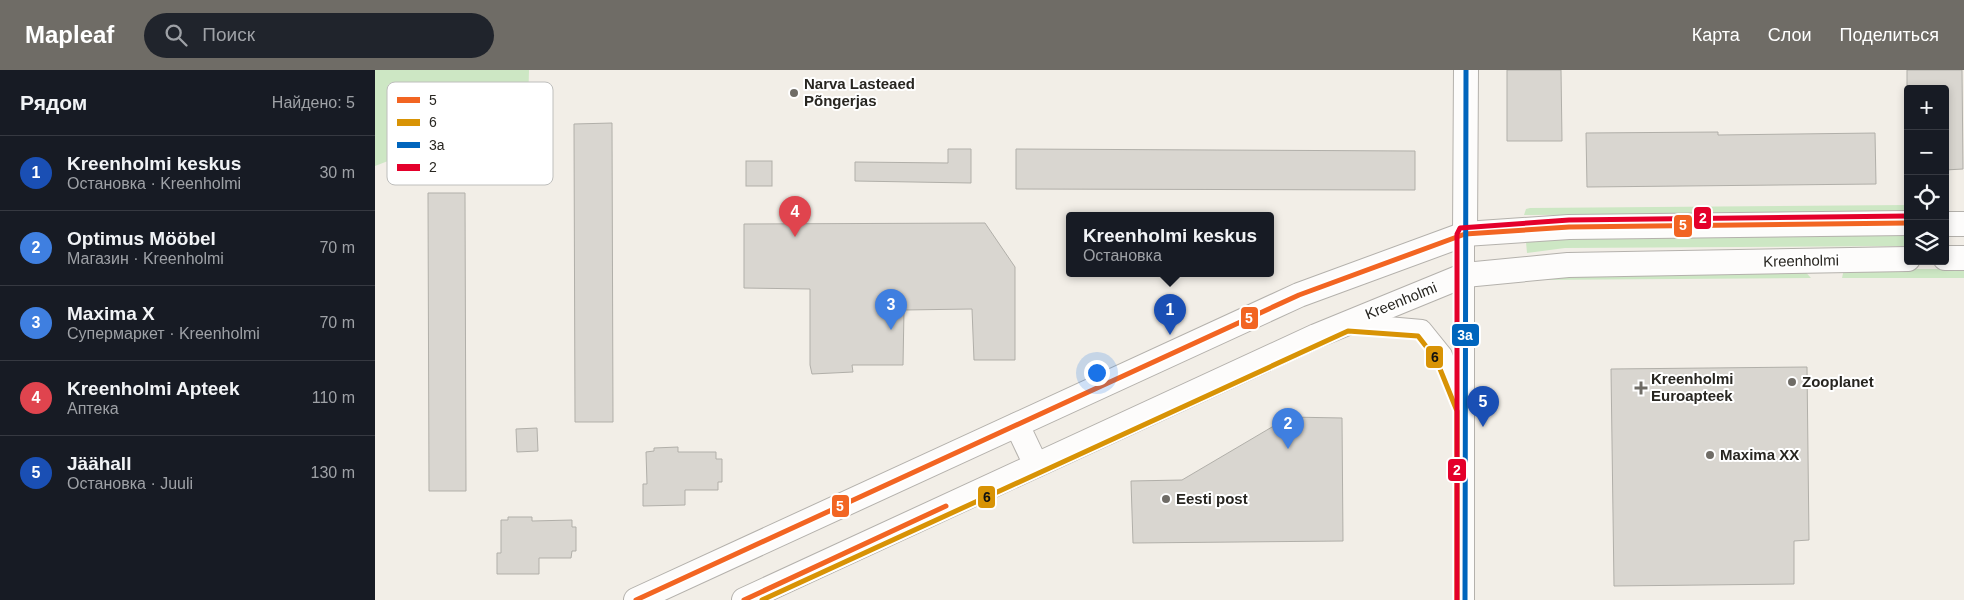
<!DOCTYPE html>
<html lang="ru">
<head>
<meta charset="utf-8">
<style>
  body { margin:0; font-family:Arial,sans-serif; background:#20242c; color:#f1f3f6 }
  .controls { position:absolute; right:15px; top:15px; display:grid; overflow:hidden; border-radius:5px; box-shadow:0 2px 8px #0003 }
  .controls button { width:45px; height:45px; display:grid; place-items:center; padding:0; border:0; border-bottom:1px solid #363941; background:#171b24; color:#f1f3f6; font:25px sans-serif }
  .you { position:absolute; left:721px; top:302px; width:18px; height:18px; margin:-12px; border:4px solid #fff; border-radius:50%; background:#1a73e8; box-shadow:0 0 0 8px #1a73e833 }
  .badge { display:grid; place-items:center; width:32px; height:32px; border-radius:50%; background:#6f6c66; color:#fff; font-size:16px; font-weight:700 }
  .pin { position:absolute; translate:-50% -41px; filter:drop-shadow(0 1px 2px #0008) }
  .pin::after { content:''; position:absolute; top:26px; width:18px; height:15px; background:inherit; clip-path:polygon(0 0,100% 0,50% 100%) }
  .popup { position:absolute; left:691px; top:142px; width:208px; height:65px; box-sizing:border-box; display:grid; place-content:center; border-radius:5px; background:#171b24; filter:drop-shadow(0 1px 4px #0005); font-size:16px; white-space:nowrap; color:#9ea1a6 }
  .popup b { font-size:19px; color:#f1f3f6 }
  .popup::after { content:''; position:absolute; left:50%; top:100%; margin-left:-10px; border:10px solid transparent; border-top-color:#171b24 }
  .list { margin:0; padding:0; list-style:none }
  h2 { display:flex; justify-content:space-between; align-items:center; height:65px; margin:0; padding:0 20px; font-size:21px }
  h2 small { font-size:16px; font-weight:400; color:#9ea1a6 }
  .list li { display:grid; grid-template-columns:32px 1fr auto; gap:15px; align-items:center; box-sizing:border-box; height:75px; padding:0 20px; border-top:1px solid #363941 }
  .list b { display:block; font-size:19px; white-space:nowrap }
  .list p { margin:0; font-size:16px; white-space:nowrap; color:#9ea1a6 }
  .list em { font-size:16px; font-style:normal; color:#9ea1a6 }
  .icon { flex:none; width:28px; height:28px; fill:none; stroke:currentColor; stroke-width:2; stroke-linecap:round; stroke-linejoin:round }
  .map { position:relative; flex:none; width:1589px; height:530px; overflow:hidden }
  header { display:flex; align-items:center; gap:30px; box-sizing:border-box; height:70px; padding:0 25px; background:#6f6c66; color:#fff }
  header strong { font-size:24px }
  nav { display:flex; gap:28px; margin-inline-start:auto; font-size:18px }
  .search { width:350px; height:45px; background:#20242c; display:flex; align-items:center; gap:12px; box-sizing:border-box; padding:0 18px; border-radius:28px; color:#9ea1a6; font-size:19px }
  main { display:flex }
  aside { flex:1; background:#171b24 }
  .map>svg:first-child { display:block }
  .green { fill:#cde7c4 }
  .building { fill:#d9d6d0; stroke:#b1afa9 }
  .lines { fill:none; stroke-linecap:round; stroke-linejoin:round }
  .street-casing { stroke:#b4b1ac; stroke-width:20 }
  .secondary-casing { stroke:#b4b1ac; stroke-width:26 }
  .street { stroke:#fdfcfb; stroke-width:18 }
  .secondary { stroke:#fdfcfb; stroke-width:24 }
  .bus-1-casing { stroke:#fff; stroke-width:9 }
  .bus-2-casing { stroke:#fff; stroke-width:9 }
  .bus-3-casing { stroke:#fff; stroke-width:9 }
  .bus-4-casing { stroke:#fff; stroke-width:9 }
  .bus-1 { stroke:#f26522; stroke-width:5 }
  .bus-2 { stroke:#d89305; stroke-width:5 }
  .bus-3 { stroke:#0065bd; stroke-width:5 }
  .bus-4 { stroke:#e4002b; stroke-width:5 }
  .poi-dot { fill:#6f6c66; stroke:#fff; stroke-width:2 }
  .labels { text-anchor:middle; stroke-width:4; stroke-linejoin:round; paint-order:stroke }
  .poi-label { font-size:15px; font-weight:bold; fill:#282621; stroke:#fff; text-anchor:start }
  .street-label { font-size:15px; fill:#282621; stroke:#fff }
  .key { fill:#fff; stroke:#bebebc; stroke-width:1 }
  .key-label { font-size:14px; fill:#282621 }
  .line-badge { stroke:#fff; stroke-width:2 }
  .badge-label { font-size:14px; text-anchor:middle; font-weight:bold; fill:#fff }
  .pale-badge-label { font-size:14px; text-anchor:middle; font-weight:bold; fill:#111 }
</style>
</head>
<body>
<header>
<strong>Mapleaf</strong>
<div class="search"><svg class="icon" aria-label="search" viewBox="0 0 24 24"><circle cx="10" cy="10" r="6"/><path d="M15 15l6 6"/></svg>Поиск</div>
<nav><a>Карта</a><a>Слои</a><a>Поделиться</a></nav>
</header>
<main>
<aside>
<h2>Рядом<small>Найдено: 5</small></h2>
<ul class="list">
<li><span class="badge" style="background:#1a4fb4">1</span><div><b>Kreenholmi keskus</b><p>Остановка · Kreenholmi</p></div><em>30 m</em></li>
<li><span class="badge" style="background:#3f7fe0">2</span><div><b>Optimus Mööbel</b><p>Магазин · Kreenholmi</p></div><em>70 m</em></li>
<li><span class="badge" style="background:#3f7fe0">3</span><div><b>Maxima X</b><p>Супермаркет · Kreenholmi</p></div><em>70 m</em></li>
<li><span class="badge" style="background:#e0444e">4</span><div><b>Kreenholmi Apteek</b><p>Аптека</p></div><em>110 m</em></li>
<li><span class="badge" style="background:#1a4fb4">5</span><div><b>Jäähall</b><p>Остановка · Juuli</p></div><em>130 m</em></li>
</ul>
</aside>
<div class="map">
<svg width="1589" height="530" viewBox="0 0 1589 530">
  <rect width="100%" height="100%" fill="#f2eee7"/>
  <g class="green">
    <polygon points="0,0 154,0 153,37 0,96"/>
    <polygon points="1533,135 1533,144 1149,145 1151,139 1155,138"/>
    <polygon points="1188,166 1533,166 1533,176 1190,178 1152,183 1151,172"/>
    <polygon points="1427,198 1436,208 1159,210 1260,199"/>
    <polygon points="1469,199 1589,199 1589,208 1467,208"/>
  </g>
  <g class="building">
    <polygon points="1132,0 1186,0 1187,71 1132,71"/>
    <polygon points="1532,0 1587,0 1588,99 1570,100 1570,19 1532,19"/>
    <polygon points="237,53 238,352 200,352 199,54"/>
    <polygon points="1343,62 1343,65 1500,63 1501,114 1212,117 1211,63"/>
    <polygon points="573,79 596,79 596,113 480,111 480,92 573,93"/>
    <polygon points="641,79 1040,81 1040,120 641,119"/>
    <rect x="371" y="91" width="26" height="25"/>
    <polygon points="53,123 90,123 91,421 54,421"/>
    <polygon points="610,153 640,197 640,290 599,290 597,239 529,240 528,295 477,295 478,302 437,304 435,295 435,219 369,218 369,154"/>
    <polygon points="1432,297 1434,470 1419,471 1419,514 1239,516 1236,299"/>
    <polygon points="914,347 967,348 968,471 758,473 756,411 807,410"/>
    <polygon points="162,358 163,381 142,382 141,359"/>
    <polygon points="303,377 303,382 341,382 341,389 347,389 347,412 343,412 343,420 310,420 310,435 268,436 268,414 272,414 271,382 279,381 279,378"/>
    <polygon points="133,447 157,447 157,451 197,450 197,457 201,457 201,481 197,481 196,488 164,488 164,504 122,504 122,483 126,483 126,450 133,450"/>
  </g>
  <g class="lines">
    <defs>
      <g id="street">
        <polyline points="978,253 1047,259 1068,285 1086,330"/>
        <polyline points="1090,530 1090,164"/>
      </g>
      <g id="secondary">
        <polyline points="1570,154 1589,154"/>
        <polyline points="1090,164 1091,0"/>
        <polyline points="1570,188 1589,188"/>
        <polyline points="642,355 661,395"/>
        <polyline points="261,530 924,225 1090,164 1194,157 1533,153"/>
        <polyline points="369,530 941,266 1090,205 1193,195 1533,189"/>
      </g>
    </defs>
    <use href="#street" class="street-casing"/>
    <use href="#secondary" class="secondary-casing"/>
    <use href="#street" class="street"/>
    <use href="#secondary" class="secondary"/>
    <defs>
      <g id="bus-1">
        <polyline points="261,530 924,225 1090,164 1194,157 1533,153"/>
        <polyline points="369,530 571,436"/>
      </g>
      <polyline id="bus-2" points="387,530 973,261 1043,266 1061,289 1082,341 1082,530"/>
      <polyline id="bus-3" points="1090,530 1091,0"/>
      <polyline id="bus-4" points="1082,530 1082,164 1085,158 1194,150 1533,146"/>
    </defs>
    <use href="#bus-1" class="bus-1-casing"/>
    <use href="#bus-2" class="bus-2-casing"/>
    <use href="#bus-3" class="bus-3-casing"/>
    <use href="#bus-4" class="bus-4-casing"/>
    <use href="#bus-1" class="bus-1"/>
    <use href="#bus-2" class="bus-2"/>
    <use href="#bus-3" class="bus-3"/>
    <use href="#bus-4" class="bus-4"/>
  </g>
  <g class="poi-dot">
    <circle cx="419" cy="23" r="5"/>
    <circle cx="1417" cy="312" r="5"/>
    <path d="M1263.5 310.5h5v5h5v5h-5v5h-5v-5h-5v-5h5z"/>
    <circle cx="1335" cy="385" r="5"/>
    <circle cx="791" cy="429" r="5"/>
  </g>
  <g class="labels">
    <g class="poi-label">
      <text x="429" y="19">Narva Lasteaed<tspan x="429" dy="17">Põngerjas</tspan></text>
      <text x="1276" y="314">Kreenholmi<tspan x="1276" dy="17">Euroapteek</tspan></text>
      <text x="1427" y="317">Zooplanet</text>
      <text x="1345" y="390">Maxima XX</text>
      <text x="801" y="434">Eesti post</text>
    </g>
    <g class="street-label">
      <text transform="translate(1426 191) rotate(-1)" y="5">Kreenholmi</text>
      <text transform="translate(1026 231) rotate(-22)" y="5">Kreenholmi</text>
    </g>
  </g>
  <rect x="12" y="12" width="166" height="103" rx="8" class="key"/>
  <rect x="22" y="27" width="23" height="6" fill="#f26522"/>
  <rect x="22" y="49" width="23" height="7" fill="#d89305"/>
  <rect x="22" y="72" width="23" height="6" fill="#0065bd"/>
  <rect x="22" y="94" width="23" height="7" fill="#e4002b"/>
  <g class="key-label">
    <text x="54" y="35">5</text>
    <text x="54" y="57">6</text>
    <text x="54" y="80">3a</text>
    <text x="54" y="102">2</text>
  </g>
  <g class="line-badge">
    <rect x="1318" y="136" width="19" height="24" rx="5" fill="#e4002b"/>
    <rect x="1298" y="144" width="20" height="24" rx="5" fill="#f26522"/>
    <rect x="865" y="236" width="19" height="24" rx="5" fill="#f26522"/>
    <rect x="1076" y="253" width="29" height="24" rx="5" fill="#0065bd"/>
    <rect x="1050" y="275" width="19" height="24" rx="5" fill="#d89305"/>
    <rect x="1072" y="388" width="20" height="24" rx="5" fill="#e4002b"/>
    <rect x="602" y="415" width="19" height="24" rx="5" fill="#d89305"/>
    <rect x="456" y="424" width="19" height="24" rx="5" fill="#f26522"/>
  </g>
  <g class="badge-label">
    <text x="1328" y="153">2</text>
    <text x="1308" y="160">5</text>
    <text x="874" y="253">5</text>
    <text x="1090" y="270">3a</text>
    <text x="1082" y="405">2</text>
    <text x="465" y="441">5</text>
  </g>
  <g class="pale-badge-label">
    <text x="1060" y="292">6</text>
    <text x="612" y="432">6</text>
  </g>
</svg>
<div class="controls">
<button>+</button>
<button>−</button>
<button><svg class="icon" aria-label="locate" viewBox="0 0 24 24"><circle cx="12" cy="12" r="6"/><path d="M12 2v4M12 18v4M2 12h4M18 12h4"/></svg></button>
<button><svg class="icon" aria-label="layers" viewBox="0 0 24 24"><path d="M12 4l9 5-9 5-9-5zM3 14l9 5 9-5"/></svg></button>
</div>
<div class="you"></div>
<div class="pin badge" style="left:795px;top:265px;background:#1a4fb4">1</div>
<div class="popup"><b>Kreenholmi keskus</b>Остановка</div>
<div class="pin badge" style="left:913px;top:379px;background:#3f7fe0">2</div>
<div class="pin badge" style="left:516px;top:260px;background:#3f7fe0">3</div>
<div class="pin badge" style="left:420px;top:167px;background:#e0444e">4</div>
<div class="pin badge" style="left:1108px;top:357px;background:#1a4fb4">5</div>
</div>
</main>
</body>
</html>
